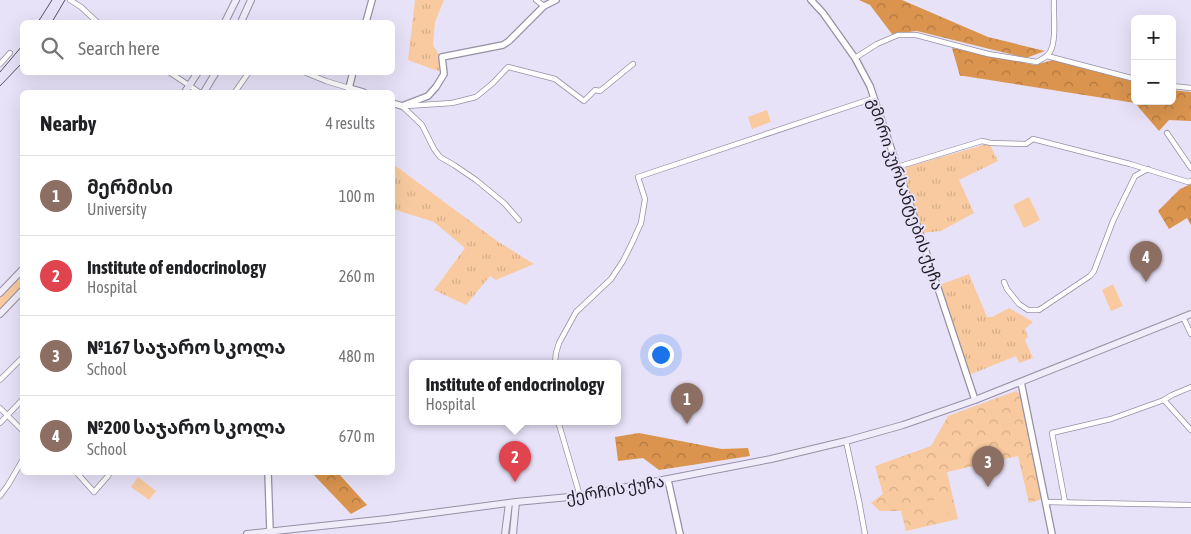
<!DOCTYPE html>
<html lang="en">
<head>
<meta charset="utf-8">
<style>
  body { margin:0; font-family:"Asap Condensed","Noto Sans Georgian",sans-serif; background:#f2f2f2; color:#202124 }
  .controls { position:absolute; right:15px; top:15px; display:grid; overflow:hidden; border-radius:8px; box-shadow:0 5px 20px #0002 }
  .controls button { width:45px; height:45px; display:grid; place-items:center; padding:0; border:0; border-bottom:1px solid #e0e0e0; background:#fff; color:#202124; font:25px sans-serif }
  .you { position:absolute; left:660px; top:354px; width:18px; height:18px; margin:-12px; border:4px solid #fff; border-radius:50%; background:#1a73e8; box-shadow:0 0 0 8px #1a73e833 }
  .badge { display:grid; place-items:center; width:32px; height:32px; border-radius:50%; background:#985e1d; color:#fff; font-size:16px; font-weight:700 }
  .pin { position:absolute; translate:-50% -41px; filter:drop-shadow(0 1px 2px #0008) }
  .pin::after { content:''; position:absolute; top:26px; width:18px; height:15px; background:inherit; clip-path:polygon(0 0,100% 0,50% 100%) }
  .popup { position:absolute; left:409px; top:360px; width:212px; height:65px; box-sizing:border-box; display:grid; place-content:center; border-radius:8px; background:#fff; filter:drop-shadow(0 1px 4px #0005); font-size:16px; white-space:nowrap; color:#757577 }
  .popup b { font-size:19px; color:#202124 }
  .popup::after { content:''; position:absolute; left:50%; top:100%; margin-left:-10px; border:10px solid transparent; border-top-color:#fff }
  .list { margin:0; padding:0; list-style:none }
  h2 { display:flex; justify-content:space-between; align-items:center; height:65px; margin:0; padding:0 20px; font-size:21px }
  h2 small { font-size:16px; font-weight:400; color:#757577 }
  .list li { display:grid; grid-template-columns:32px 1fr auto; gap:15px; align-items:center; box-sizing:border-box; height:80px; padding:0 20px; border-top:1px solid #e0e0e0 }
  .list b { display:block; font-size:19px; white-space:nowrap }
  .list p { margin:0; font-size:16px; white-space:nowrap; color:#757577 }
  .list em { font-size:16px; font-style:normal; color:#757577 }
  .icon { flex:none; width:28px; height:28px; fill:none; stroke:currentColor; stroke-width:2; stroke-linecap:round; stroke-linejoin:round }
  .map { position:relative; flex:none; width:1191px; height:534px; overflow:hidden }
  .search { position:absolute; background:#fff; box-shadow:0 5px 20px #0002; left:20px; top:20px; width:375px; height:55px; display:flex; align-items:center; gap:12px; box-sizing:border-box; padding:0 18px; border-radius:8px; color:#757577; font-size:19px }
  .panel { position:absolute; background:#fff; box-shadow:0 5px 20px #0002; left:20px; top:90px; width:375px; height:385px; border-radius:8px }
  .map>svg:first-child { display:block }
  .grass { fill:url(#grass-tufts) }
  .forest { fill:url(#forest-crowns) }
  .park { fill:url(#park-crowns) }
  .pitch { fill:#f9ca9f }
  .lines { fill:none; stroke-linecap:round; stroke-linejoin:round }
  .minor-casing { stroke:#9690a4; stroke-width:6 }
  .tertiary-casing { stroke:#9690a4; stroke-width:8 }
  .secondary-casing { stroke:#9690a4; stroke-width:8 }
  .minor { stroke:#fff; stroke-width:4.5 }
  .tertiary { stroke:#fff; stroke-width:5.5 }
  .secondary { stroke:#f0ecfa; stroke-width:6 }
  .rail { stroke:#56525e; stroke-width:1 }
  .labels { text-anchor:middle; stroke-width:4; stroke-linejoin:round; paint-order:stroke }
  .street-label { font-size:16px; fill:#201d25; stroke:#e8e2f8 }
</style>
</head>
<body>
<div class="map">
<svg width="1191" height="534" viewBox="0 0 1191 534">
  <defs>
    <pattern id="grass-tufts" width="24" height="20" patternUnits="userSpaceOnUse" patternTransform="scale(1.25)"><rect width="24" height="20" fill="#f9ca9f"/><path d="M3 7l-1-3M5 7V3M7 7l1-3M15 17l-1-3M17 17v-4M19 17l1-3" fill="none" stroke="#d5ad89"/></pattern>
    <pattern id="forest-crowns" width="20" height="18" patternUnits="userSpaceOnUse" patternTransform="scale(1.25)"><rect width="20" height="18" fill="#da944e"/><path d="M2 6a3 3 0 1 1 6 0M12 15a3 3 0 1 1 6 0" fill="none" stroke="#b07841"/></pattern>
    <pattern id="park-crowns" width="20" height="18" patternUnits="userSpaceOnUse" patternTransform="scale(1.25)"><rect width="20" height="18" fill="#f9ca9f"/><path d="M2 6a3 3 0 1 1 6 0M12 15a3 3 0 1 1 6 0" fill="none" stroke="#d5ad89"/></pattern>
  </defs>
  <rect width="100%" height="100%" fill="#e8e2f8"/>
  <g class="grass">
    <polygon points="415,0 444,0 435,22 433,45 441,58 441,68 438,71 408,60"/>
    <polygon points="987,144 990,145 998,161 959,180 974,213 941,231 922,233 901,171 903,168"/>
    <polygon points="393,164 497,241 534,264 496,280 490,276 466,305 434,290 465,248 434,222 393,209"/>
    <polygon points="22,273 22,288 0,311 0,296"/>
    <polygon points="969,274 987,317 992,317 1009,308 1033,322 1025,329 1028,337 1025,340 1033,358 1019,363 1016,356 969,375 939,285"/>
  </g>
  <g class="forest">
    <polygon points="859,0 902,0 988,37 1045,51 1026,58 917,31 892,34 870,5"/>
    <polygon points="952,48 1035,65 1053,60 1135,82 1135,101 1172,101 1172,90 1191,92 1191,121 1169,120 1159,131 1135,103 964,76 960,76"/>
    <polygon points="1191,184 1191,225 1187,218 1169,229 1158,211 1180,189"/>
    <polygon points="639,433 722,449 748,448 750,456 659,470 643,458 618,461 615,437"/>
    <polygon points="312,473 338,473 367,505 351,514"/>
  </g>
  <polygon class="park" points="1016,391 1021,395 1042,499 1029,503 1018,456 947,472 958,519 906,531 901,511 880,511 871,503 883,494 875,466 931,446 948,416"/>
  <g class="pitch">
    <polygon points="767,110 771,122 752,129 748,117"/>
    <polygon points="1029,197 1040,220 1024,228 1013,205"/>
    <polygon points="1113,284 1123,306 1111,311 1102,290"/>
    <polygon points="138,477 156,491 149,500 131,487"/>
    <polygon points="945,498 948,513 925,517 923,502"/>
  </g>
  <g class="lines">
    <defs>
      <g id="minor">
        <polyline points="70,0 81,7 97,22"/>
        <polyline points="536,0 544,6"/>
        <polyline points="1047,56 1135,79"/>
        <path d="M855,58l22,-14 21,-9h18l72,19 49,8c5,-3 10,-5 13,-10 7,-12 3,-38 4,-52"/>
        <polyline points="0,64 10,53"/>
        <polyline points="169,72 199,92"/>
        <polyline points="304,72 326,81 349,88"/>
        <polyline points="1172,86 1191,88"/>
        <polyline points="235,92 249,72"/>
        <polyline points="402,106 422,125 434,149 440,157 454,165 476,180 504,203 519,220"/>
        <polyline points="406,106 452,103 476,97 493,83 508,67 555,79 584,101 595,90 600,91 633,64"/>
        <polyline points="1167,133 1191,168"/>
        <polyline points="897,167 982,141 991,143 1026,144 1033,139 1130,164 1188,182 1191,181"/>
        <polyline points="1004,282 1007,289 1019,304 1028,310 1039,310 1090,276 1094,271 1113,221 1135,176 1148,169"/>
        <polyline points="1183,317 1191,334"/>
        <polyline points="555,363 556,353 559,343 576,312 611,279 623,261 632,243 641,223 645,199 638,177 874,98"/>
        <polyline points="0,380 22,358"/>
        <polyline points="1164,400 1191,430"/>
        <polyline points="0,408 22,430"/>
        <polyline points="558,421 580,496"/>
        <polyline points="0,423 22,400"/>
        <polyline points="846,441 859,501 865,534"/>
        <polyline points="76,472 94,492 108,476 110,472"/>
        <polyline points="0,496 8,485 22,461"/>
        <polyline points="1046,502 1191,505"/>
        <polyline points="1065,502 1052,433 1111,419 1164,400 1172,395 1191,387"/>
      </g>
      <g id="tertiary">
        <polyline points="811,0 823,13 855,58 870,86 924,246 975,400"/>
        <polyline points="366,22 372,0"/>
        <polyline points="349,88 363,92"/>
        <polyline points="348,92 353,72"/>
        <polyline points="392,103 402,106 428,96 436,87 444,74 442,57 503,45 509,41 544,6 556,0"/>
        <polyline points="1021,382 1052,534"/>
        <polyline points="268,472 270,531"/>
        <polyline points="668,480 680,534"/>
      </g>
      <g id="secondary">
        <polyline points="225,22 236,0"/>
        <polyline points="241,22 251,0"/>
        <polyline points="185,92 198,72"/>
        <polyline points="204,92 216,72"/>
        <polyline points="0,293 22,270"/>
        <polyline points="0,314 22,291"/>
        <polyline points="247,534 387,519 516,502 580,496 771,459 846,441 903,425 975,400 1191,314"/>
        <polyline points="505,534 509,503"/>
        <polyline points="513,534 516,502"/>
      </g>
    </defs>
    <use href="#minor" class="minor-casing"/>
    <use href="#tertiary" class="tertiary-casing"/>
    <use href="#secondary" class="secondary-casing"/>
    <use href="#minor" class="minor"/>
    <use href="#tertiary" class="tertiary"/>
    <use href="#secondary" class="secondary"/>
    <g class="rail">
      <polyline points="38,22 52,0"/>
      <polyline points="52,22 65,0"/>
      <polyline points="0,72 22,46"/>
      <polyline points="0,86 22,63"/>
    </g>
  </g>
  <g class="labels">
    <g class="street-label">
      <text transform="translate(906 194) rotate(71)" y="6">გმირი კურსანტების ქუჩა</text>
      <text transform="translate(615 489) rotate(-10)" y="6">ქერჩის ქუჩა</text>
    </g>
  </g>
</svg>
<div class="controls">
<button>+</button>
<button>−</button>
</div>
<div class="you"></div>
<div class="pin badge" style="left:687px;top:424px;background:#8d6e63">1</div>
<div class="pin badge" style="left:515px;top:482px;background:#e0444e">2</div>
<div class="popup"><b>Institute of endocrinology</b>Hospital</div>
<div class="pin badge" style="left:988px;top:487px;background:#8d6e63">3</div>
<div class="pin badge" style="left:1146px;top:282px;background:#8d6e63">4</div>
<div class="search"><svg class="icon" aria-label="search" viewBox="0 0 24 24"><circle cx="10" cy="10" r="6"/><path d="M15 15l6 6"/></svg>Search here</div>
<section class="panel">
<h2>Nearby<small>4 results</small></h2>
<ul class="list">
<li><span class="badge" style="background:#8d6e63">1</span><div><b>მერმისი</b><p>University</p></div><em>100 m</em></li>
<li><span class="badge" style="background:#e0444e">2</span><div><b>Institute of endocrinology</b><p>Hospital</p></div><em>260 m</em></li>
<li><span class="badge" style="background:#8d6e63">3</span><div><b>№167 საჯარო სკოლა</b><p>School</p></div><em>480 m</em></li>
<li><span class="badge" style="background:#8d6e63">4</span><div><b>№200 საჯარო სკოლა</b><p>School</p></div><em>670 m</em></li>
</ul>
</section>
</div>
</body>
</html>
